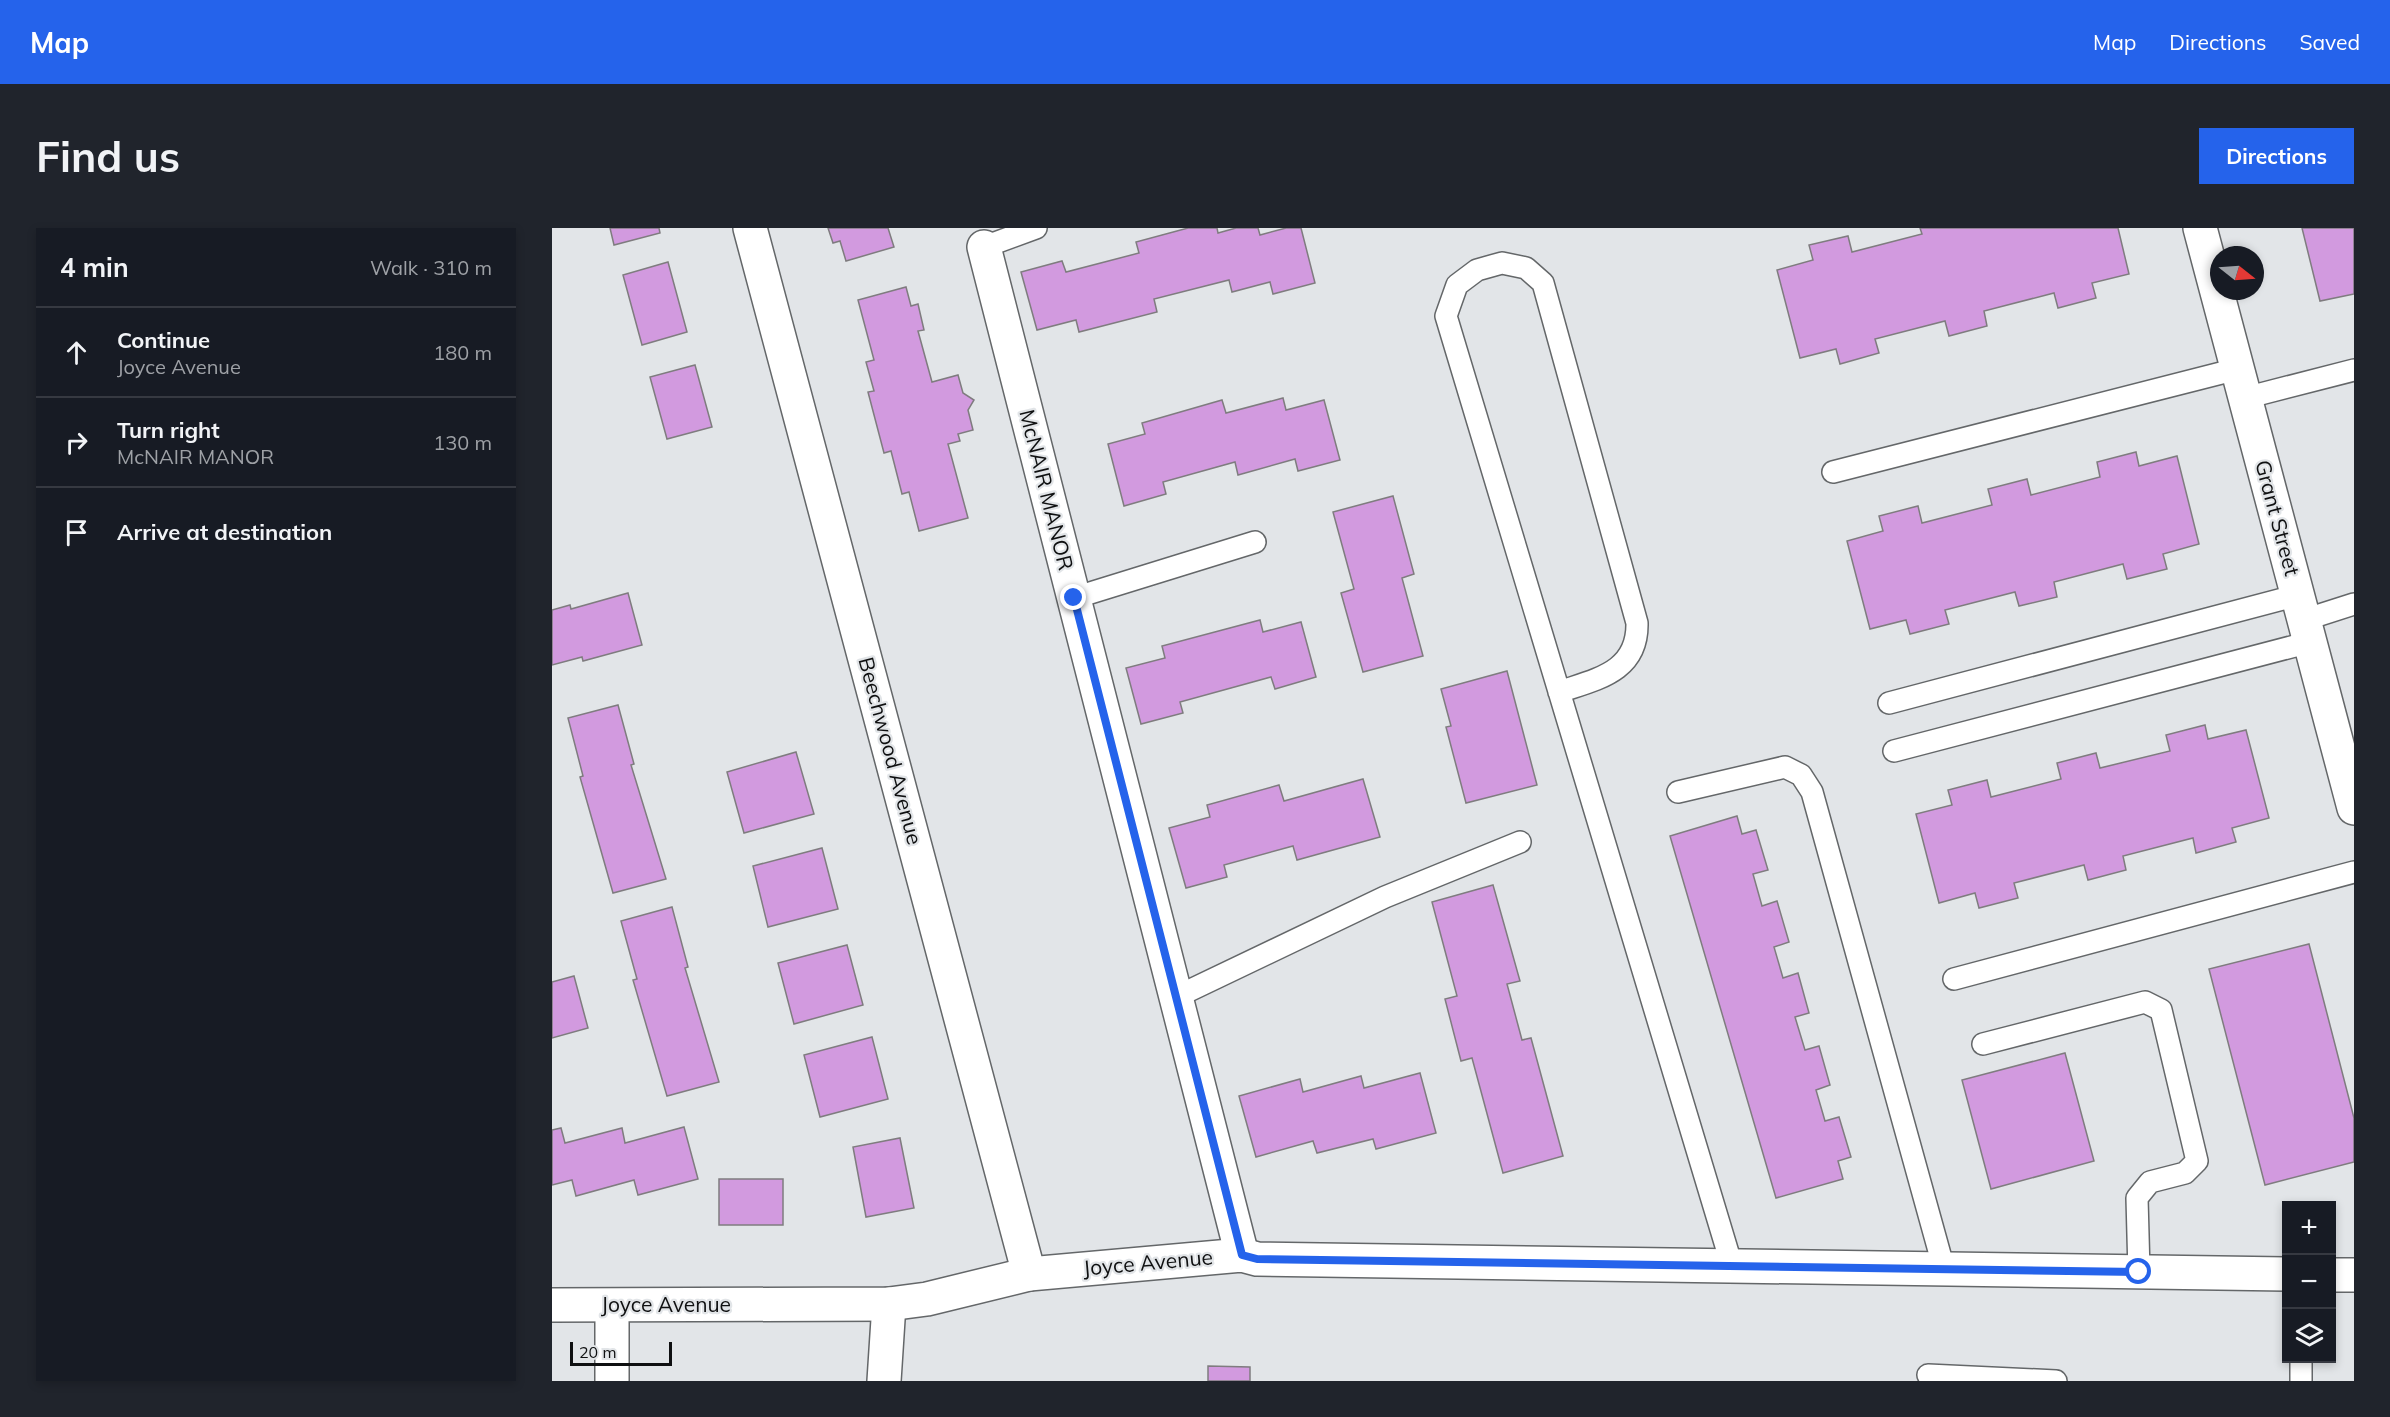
<!DOCTYPE html>
<html lang="en">
<head>
<meta charset="utf-8">
<style>
  body { margin:0; font-family:Mulish,sans-serif; background:#20242c; color:#f1f3f6 }
  .controls { position:absolute; right:18px; bottom:18px; display:grid; overflow:hidden; border-radius:0px; box-shadow:0 3px 9px #0003 }
  .controls button { width:54px; height:54px; display:grid; place-items:center; padding:0; border:0; border-bottom:2px solid #363941; background:#171b24; color:#f1f3f6; font:30px sans-serif }
  .compass { position:absolute; left:1658px; top:18px; width:54px; height:54px; border-radius:50%; background:#171b24; box-shadow:0 3px 9px #0003; rotate:107deg }
  .scale { position:absolute; left:18px; bottom:15px; width:102px; box-sizing:border-box; padding-left:6px; border:3px solid #0f1011; border-top:0; font-size:16px; line-height:21px; white-space:nowrap; color:#0f1011; -webkit-text-stroke:4px #e2e5e8; paint-order:stroke }
  .stop { position:absolute; width:18px; height:18px; margin:-14px; border:4px solid #2563eb; border-radius:50%; background:#fff }
  .stop.end { background:#2563eb; border-color:#fff; box-shadow:0 2px 6px #0008 }
  .list { margin:0; padding:0; list-style:none }
  h2 { display:flex; justify-content:space-between; align-items:center; height:78px; margin:0; padding:0 24px; font-size:26px }
  h2 small { font-size:20px; font-weight:400; color:#9ea1a6 }
  .list li { display:grid; grid-template-columns:39px 1fr auto; gap:18px; align-items:center; box-sizing:border-box; height:90px; padding:0 24px; border-top:2px solid #363941 }
  .list b { display:block; font-size:22px; white-space:nowrap }
  .list p { margin:0; font-size:20px; white-space:nowrap; color:#9ea1a6 }
  .list em { font-size:20px; font-style:normal; color:#9ea1a6 }
  .icon { flex:none; width:33px; height:33px; fill:none; stroke:currentColor; stroke-width:2; stroke-linecap:round; stroke-linejoin:round }
  .map { position:relative; flex:none; width:1802px; height:1153px; overflow:hidden; border-radius:0px }
  header { display:flex; align-items:center; gap:36px; box-sizing:border-box; height:84px; padding:0 30px; background:#2563eb; color:#fff }
  header strong { font-size:28px }
  nav { display:flex; gap:33px; margin-inline-start:auto; font-size:21px }
  .intro { display:flex; align-items:center; justify-content:space-between; box-sizing:border-box; height:144px; padding:0 36px }
  h1 { margin:0; font-size:42px }
  .button { padding:15px 27px; border-radius:0px; background:#2563eb; color:#fff; font-size:21px; font-weight:700 }
  main { display:flex; gap:36px; padding:0 36px }
  aside { flex:1; background:#171b24; border-radius:0px; box-shadow:0 3px 9px #0003 }
  .map>svg:first-child { display:block }
  .building { fill:#d29adf; stroke:#7f7c7f; stroke-width:1.5 }
  .lines { fill:none; stroke-linecap:round; stroke-linejoin:round }
  .lane-casing { stroke:#646769; stroke-width:24 }
  .street-casing { stroke:#646769; stroke-width:36 }
  .lane { stroke:#fff; stroke-width:21 }
  .street { stroke:#fff; stroke-width:33 }
  .route { stroke:#2563eb; stroke-width:8 }
  .labels { text-anchor:middle; stroke-width:4.5; stroke-linejoin:round; paint-order:stroke }
  .street-label { font-size:21px; fill:#0f1011; stroke:#e2e5e8 }
</style>
</head>
<body>
<header>
<strong>Map</strong>
<nav><a>Map</a><a>Directions</a><a>Saved</a></nav>
</header>
<div class="intro"><h1>Find us</h1><a class="button">Directions</a></div>
<main>
<aside>
<h2>4 min<small>Walk · 310 m</small></h2>
<ul class="list">
<li><svg class="icon" aria-label="ahead" viewBox="0 0 24 24"><path d="M12 20V5M6 11l6-6 6 6"/></svg><div><b>Continue</b><p>Joyce Avenue</p></div><em>180 m</em></li>
<li><svg class="icon" aria-label="right" viewBox="0 0 24 24"><path d="M7 20v-9h11M14 6l5 5-5 5"/></svg><div><b>Turn right</b><p>McNAIR MANOR</p></div><em>130 m</em></li>
<li><svg class="icon" aria-label="arrive" viewBox="0 0 24 24"><path d="M6 21V4h12l-3 4 3 4H6"/></svg><div><b>Arrive at destination</b></div></li>
</ul>
</aside>
<div class="map">
<svg width="1802" height="1153" viewBox="0 0 1802 1153">
  <rect width="100%" height="100%" fill="#e2e5e8"/>
  <g class="building">
    <polygon points="58,0 107,0 108,5 62,17"/>
    <polygon points="276,0 336,0 342,19 294,33 288,13 281,15"/>
    <polygon points="636,0 665,0 666,5 684,0 706,0 708,7 734,0 749,0 763,55 721,66 718,54 680,64 677,52 602,71 605,84 527,104 524,92 485,102 469,44 510,33 514,44 587,25 584,14"/>
    <polygon points="1368,0 1566,0 1577,46 1540,55 1544,70 1506,80 1502,65 1432,83 1435,98 1397,108 1393,93 1323,111 1327,125 1288,136 1284,121 1248,130 1225,42 1261,32 1257,17 1296,8 1300,24 1370,6"/>
    <polygon points="1750,0 1802,0 1802,66 1768,73"/>
    <polygon points="116,34 135,104 90,117 71,47"/>
    <polygon points="354,59 359,78 366,76 372,102 366,103 380,154 406,147 411,165 422,172 416,182 421,202 406,206 408,213 396,216 416,290 367,303 357,264 350,266 339,223 332,225 316,164 322,163 314,134 322,132 306,72"/>
    <polygon points="143,137 160,199 115,211 98,149"/>
    <polygon points="731,170 734,182 772,172 788,232 746,243 743,231 686,247 683,234 611,254 614,266 572,278 556,216 593,206 590,195 670,172 674,185"/>
    <polygon points="1584,224 1587,238 1625,228 1647,316 1611,326 1615,341 1575,351 1571,336 1502,354 1505,369 1467,378 1463,364 1393,382 1397,396 1358,406 1354,392 1318,401 1295,313 1331,303 1327,288 1366,278 1370,295 1440,277 1436,261 1475,251 1479,267 1548,249 1545,234"/>
    <polygon points="841,268 862,346 850,350 871,428 811,444 789,365 802,361 781,284"/>
    <polygon points="76,365 90,417 31,433 30,429 0,437 0,382 18,377 19,381"/>
    <polygon points="708,392 711,404 749,394 764,449 723,461 719,449 628,474 631,485 589,496 574,440 613,430 610,418"/>
    <polygon points="955,443 985,557 914,575 894,499 899,498 889,461"/>
    <polygon points="66,477 82,536 79,537 114,651 61,665 28,549 31,548 16,490"/>
    <polygon points="1653,497 1656,511 1694,502 1717,590 1680,600 1684,614 1644,625 1641,610 1571,628 1574,642 1536,652 1532,637 1462,655 1466,670 1427,680 1423,665 1387,675 1364,586 1400,577 1396,562 1435,552 1439,569 1509,551 1505,535 1544,525 1548,540 1618,523 1614,507"/>
    <polygon points="244,524 262,586 192,605 175,544"/>
    <polygon points="811,551 828,609 745,632 741,618 672,637 675,649 634,660 617,600 658,589 655,577 727,557 732,573"/>
    <polygon points="1185,588 1190,606 1204,602 1216,642 1201,646 1210,678 1225,673 1237,714 1222,719 1231,750 1246,745 1257,785 1243,789 1253,822 1267,818 1278,857 1264,862 1273,893 1287,889 1299,929 1286,933 1291,951 1224,970 1118,608"/>
    <polygon points="270,620 286,681 216,699 201,638"/>
    <polygon points="941,657 968,753 955,756 970,812 979,810 1011,928 951,945 920,830 909,833 893,771 905,768 880,674"/>
    <polygon points="120,679 136,739 133,740 167,854 115,868 81,752 85,751 69,693"/>
    <polygon points="1757,716 1802,890 1802,934 1713,957 1657,741"/>
    <polygon points="295,717 311,777 242,796 226,735"/>
    <polygon points="22,748 36,800 0,810 0,754"/>
    <polygon points="320,809 336,871 268,889 252,827"/>
    <polygon points="1513,825 1542,933 1439,961 1410,852"/>
    <polygon points="868,845 884,905 824,921 821,911 765,925 761,913 704,929 687,868 748,851 751,864 809,848 812,860"/>
    <polygon points="132,899 146,951 86,967 82,952 24,968 20,952 0,957 0,902 9,900 13,915 70,900 73,915"/>
    <polygon points="348,910 362,980 314,989 301,919"/>
    <rect x="167" y="951" width="64" height="46"/>
    <polygon points="656,1138 698,1139 698,1153 656,1153"/>
  </g>
  <g class="lines">
    <defs>
      <g id="lane">
        <polyline points="432,19 484,0"/>
        <polyline points="1693,170 1802,142"/>
        <polyline points="1281,244 1685,141"/>
        <polyline points="522,370 703,314"/>
        <polyline points="1752,392 1802,376"/>
        <path d="M1007,464c38,-13 79,-20 78,-69l-94,-340 -17,-15 -24,-5 -25,7 -20,15 -11,31 286,950"/>
        <polyline points="1337,475 1746,367"/>
        <polyline points="1342,523 1758,414"/>
        <polyline points="1126,564 1233,539 1249,547 1260,564 1392,1041"/>
        <polyline points="1402,751 1802,644"/>
        <polyline points="624,769 833,669 968,614"/>
        <polyline points="1431,816 1593,774 1609,782 1645,933 1633,945 1598,954 1585,970 1587,1044"/>
        <polyline points="1376,1147 1504,1153"/>
        <polyline points="1749,1153 1749,1130"/>
      </g>
      <g id="street">
        <polyline points="198,0 477,1046"/>
        <polyline points="1648,0 1802,580"/>
        <polyline points="432,19 690,1027"/>
        <polyline points="1780,1047 1802,1047"/>
        <polyline points="0,1077 337,1076 375,1071 477,1046 690,1027 705,1031 1734,1046"/>
        <polyline points="60,1153 60,1078"/>
        <polyline points="332,1153 337,1076"/>
      </g>
    </defs>
    <use href="#lane" class="lane-casing"/>
    <use href="#street" class="street-casing"/>
    <use href="#lane" class="lane"/>
    <use href="#street" class="street"/>
  </g>
  <g class="lines">
    <polyline class="route" points="522,370 690,1027 705,1031 1587,1044"/>
  </g>
  <g class="labels">
    <g class="street-label">
      <text transform="translate(494 262) rotate(76)" y="7">McNAIR MANOR</text>
      <text transform="translate(1725 290) rotate(75)" y="7">Grant Street</text>
      <text transform="translate(338 523) rotate(75)" y="7">Beechwood Avenue</text>
      <text transform="translate(596 1035) rotate(-5)" y="7">Joyce Avenue</text>
      <text x="114" y="1084">Joyce Avenue</text>
    </g>
  </g>
</svg>
<div class="controls">
<button>+</button>
<button>−</button>
<button><svg class="icon" aria-label="layers" viewBox="0 0 24 24"><path d="M12 4l9 5-9 5-9-5zM3 14l9 5 9-5"/></svg></button>
</div>
<svg class="compass" viewBox="-18 -18 36 36"><path d="M0-13l5 13h-10z" fill="#e53935"/><path d="M0 13l5-13h-10z" fill="#9ea1a6"/></svg>
<div class="scale">20 m</div>
<div class="stop" style="left:1587px;top:1044px"></div>
<div class="stop end" style="left:522px;top:370px"></div>
</div>
</main>
</body>
</html>
